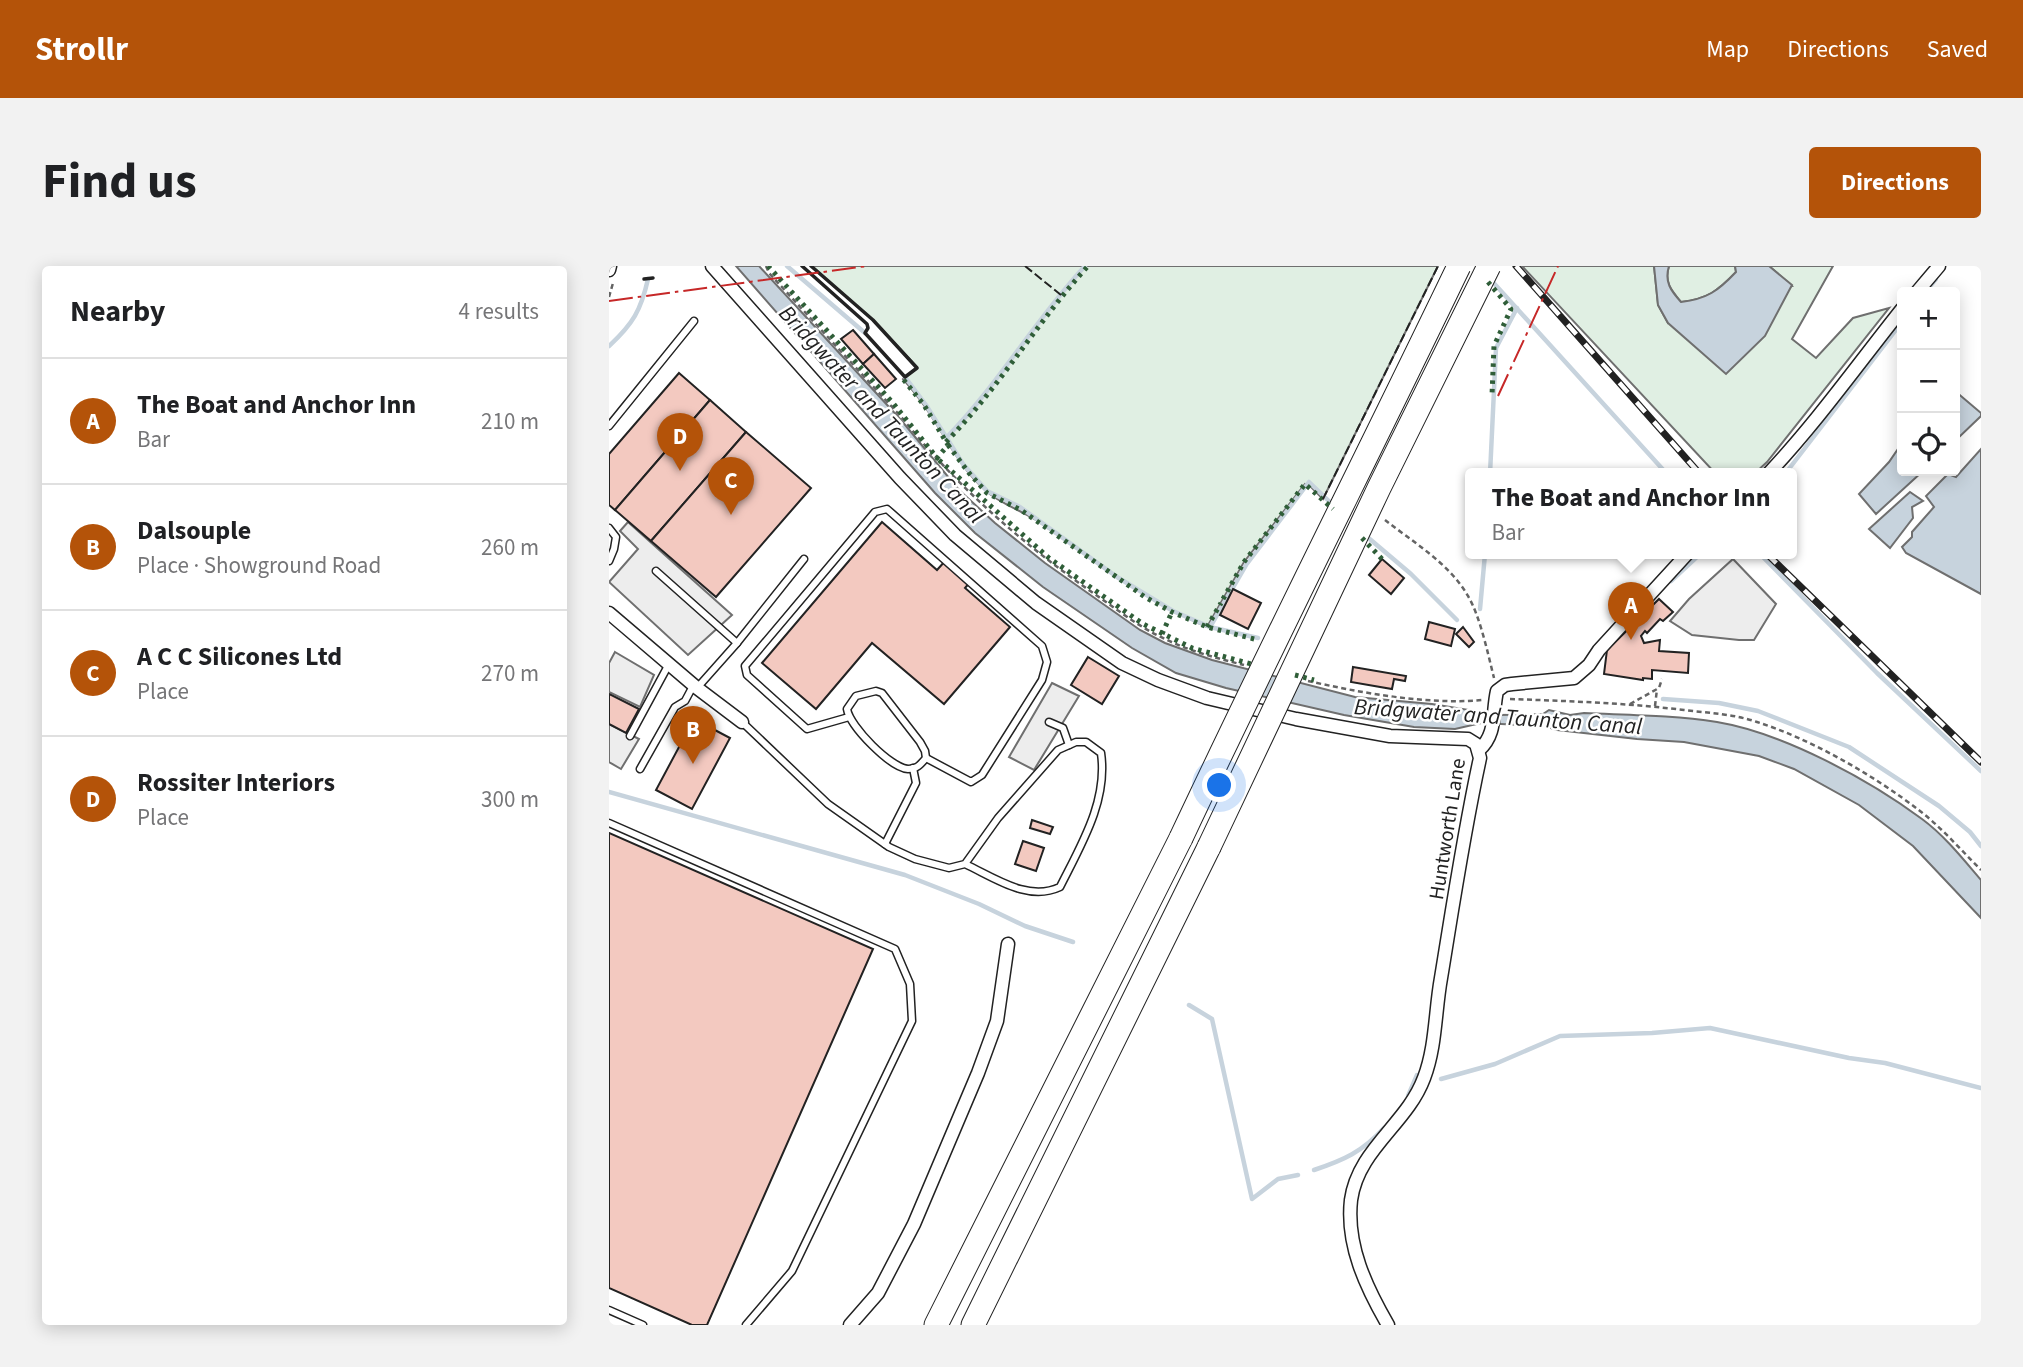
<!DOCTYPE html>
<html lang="en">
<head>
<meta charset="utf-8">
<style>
  body { margin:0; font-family:"Source Sans 3",sans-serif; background:#f2f2f2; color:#202124 }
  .controls { position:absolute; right:21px; top:21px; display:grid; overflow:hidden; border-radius:7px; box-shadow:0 4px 18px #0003 }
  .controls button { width:63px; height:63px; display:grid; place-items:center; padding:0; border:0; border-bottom:2px solid #e0e0e0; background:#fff; color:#202124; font:35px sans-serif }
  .you { position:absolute; left:611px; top:520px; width:24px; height:24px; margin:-18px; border:5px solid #fff; border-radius:50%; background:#1a73e8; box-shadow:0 0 0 10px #1a73e833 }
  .badge { display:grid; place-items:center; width:46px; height:46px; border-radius:50%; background:#b45309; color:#fff; font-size:23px; font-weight:700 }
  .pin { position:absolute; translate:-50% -58px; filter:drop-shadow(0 2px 4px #0008) }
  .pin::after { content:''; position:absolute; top:37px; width:24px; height:21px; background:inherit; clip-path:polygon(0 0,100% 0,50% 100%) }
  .popup { position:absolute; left:856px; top:202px; width:332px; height:91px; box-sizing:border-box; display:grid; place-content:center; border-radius:7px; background:#fff; filter:drop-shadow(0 2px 5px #0005); font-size:23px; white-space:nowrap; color:#757577 }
  .popup b { font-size:26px; color:#202124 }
  .popup::after { content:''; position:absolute; left:50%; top:100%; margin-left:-14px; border:14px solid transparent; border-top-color:#fff }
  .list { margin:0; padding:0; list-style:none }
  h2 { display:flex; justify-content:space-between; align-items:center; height:91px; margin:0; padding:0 28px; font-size:30px }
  h2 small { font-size:23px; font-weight:400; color:#757577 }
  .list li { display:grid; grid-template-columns:46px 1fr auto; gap:21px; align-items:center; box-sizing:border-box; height:126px; padding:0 28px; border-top:2px solid #e0e0e0 }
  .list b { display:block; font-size:26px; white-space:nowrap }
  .list p { margin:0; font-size:23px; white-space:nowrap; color:#757577 }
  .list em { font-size:23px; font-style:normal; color:#757577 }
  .icon { flex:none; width:38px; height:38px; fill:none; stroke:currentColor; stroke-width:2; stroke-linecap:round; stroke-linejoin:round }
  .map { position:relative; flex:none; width:1372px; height:1059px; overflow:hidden; border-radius:7px }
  header { display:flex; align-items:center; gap:42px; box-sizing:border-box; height:98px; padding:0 35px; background:#b45309; color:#fff }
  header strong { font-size:33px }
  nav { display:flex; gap:38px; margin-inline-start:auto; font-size:24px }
  .intro { display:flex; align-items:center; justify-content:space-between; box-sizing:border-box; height:168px; padding:0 42px }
  h1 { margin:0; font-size:49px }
  .button { padding:18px 32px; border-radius:7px; background:#b45309; color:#fff; font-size:24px; font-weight:700 }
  main { display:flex; gap:42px; padding:0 42px }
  aside { flex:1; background:#fff; border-radius:7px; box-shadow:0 4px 18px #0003 }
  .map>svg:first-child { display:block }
  .green { fill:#e0efe3; stroke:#6f6f6f; stroke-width:2 }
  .parking { fill:#ededed; stroke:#6f6f6f; stroke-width:2 }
  .water { fill:#c7d3dd; stroke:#6f6f6f; stroke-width:2 }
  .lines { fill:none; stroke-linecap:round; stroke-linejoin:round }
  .stream { stroke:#c7d3dd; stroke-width:4.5 }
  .building { fill:#f3c9c0; stroke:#222; stroke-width:2 }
  .lane-casing { stroke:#222; stroke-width:9 }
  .street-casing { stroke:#222; stroke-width:15 }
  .highway-casing { stroke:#222; stroke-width:25 }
  .path { stroke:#646464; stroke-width:2.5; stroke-dasharray:5 3.5; stroke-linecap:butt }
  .lane { stroke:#fff; stroke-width:6 }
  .street { stroke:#fff; stroke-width:12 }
  .highway { stroke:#fff; stroke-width:23 }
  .rail-casing { stroke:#222; stroke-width:7 }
  .rail { stroke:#fff; stroke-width:4.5; stroke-dasharray:13; stroke-linecap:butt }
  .highway-bridge-casing { stroke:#222; stroke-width:25; stroke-linecap:butt }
  .highway-bridge { stroke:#fff; stroke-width:23 }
  .hedge { stroke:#2f5e38; stroke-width:5; stroke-dasharray:3.5 5; stroke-linecap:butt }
  .fence { stroke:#222; stroke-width:2; stroke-dasharray:9 3.5; stroke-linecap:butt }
  .wall { stroke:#222; stroke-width:3.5 }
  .power { stroke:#c62828; stroke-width:2; stroke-dasharray:24 5 3.5 5; stroke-linecap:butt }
  .labels { text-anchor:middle; stroke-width:5; stroke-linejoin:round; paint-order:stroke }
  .street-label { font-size:21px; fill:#222; stroke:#fff }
  .water-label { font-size:23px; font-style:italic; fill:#222; stroke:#fff }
</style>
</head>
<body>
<header>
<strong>Strollr</strong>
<nav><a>Map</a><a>Directions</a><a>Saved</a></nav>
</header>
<div class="intro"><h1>Find us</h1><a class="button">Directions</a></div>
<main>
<aside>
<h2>Nearby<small>4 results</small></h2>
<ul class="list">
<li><span class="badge">A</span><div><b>The Boat and Anchor Inn</b><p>Bar</p></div><em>210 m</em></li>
<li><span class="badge">B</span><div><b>Dalsouple</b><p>Place · Showground Road</p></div><em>260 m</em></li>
<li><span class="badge">C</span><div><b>A C C Silicones Ltd</b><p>Place</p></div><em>270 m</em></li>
<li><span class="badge">D</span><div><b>Rossiter Interiors</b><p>Place</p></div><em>300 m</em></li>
</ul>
</aside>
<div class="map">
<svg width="1372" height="1059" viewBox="0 0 1372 1059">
  <rect width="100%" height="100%" fill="#fff"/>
  <g class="green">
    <path d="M202,0h627l-115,233 -13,-13 -5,-2 -61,78 -37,65c-64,-27 -114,-68 -171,-107 -16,-10 -37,-17 -51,-30 -27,-24 -41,-57 -62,-86 -6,-9 -13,-17 -20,-25l14,-12 -44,-47z"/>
    <polygon points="913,0 1045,0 1049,39 1059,57 1183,20 1160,0 1224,0 1183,73 1207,92 1244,52 1280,42 1158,196 1145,208 1107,208"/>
    <path d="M1060,0h66l1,6c-18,19 -29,27 -55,30 -10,-12 -17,-20 -12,-36z"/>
  </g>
  <g class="parking">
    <polygon points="19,256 123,349 79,389 0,316 29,283 11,265"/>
    <polygon points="1124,293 1167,338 1145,374 1130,374 1083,369 1061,355 1080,333"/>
    <polygon points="6,386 45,409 31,441 0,426 0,397"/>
    <polygon points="443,417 470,430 425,504 400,491"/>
    <polygon points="0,458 30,473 12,503 0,496"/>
  </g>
  <g class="water">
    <path d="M127,0h23l142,154 58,70 36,33 50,40 95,67 25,13 47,17 143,37 77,7 67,11 44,-1 6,-4 21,5 14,-2c44,2 89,2 133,9 66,11 151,57 205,97 23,17 41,40 59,61v38l-68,-72 -54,-41 -65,-36 -35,-13 -75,-14 -47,-3 -80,-9 -13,-4 -63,-3 -26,6 -41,-2 -70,-12 -118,-27 -50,-15 -44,-25 -89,-61 -68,-54 -40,-40z"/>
    <path d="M1045,0h15c-5,16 2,25 12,36 26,-3 37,-11 55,-30l-1,-6h34l23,19 -27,51 -39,38 -58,-51 -10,-18z"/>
    <polygon points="1346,125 1372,147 1372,150 1346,175"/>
    <polygon points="1293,177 1293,205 1314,205 1267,248 1250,228 1280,196"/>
    <polygon points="1372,183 1372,328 1297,287 1293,281 1303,271 1303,266 1325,241 1317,230 1339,208 1347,211"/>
    <polygon points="1301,226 1314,235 1303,241 1304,252 1281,282 1260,263"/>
  </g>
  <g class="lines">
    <g class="stream">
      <polyline points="178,0 256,67"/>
      <polyline points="882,14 1058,208"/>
      <polyline points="1316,26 1327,13"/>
      <path d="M0,80c24,-22 32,-36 39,-67"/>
      <polyline points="296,111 317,139 354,198 378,225 411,241 508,311 564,345 601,361 649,372"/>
      <path d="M337,172c52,-53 89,-118 139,-172"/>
      <polyline points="881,208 887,82 908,42"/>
      <polyline points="1176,208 1293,56"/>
      <polyline points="756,269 802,308 848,354"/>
      <polyline points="1151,288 1268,407 1372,505"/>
      <polyline points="1062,315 1091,288"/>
      <polyline points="871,343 876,288"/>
      <polyline points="601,361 637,299 700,216 724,239"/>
      <polyline points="1054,433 1110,437 1149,445 1240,481 1330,540 1361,566 1372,580"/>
      <polyline points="0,526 296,609 370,638 416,660 464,676"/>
      <polyline points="580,739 603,753 643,933 669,913 689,909"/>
      <polyline points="832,813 886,798 951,770 1043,767 1101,762 1240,792 1276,797 1372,822"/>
      <polyline points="799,830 808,809"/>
      <path d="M705,904c30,-10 48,-18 70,-42"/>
    </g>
  </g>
  <g class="building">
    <polygon points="244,64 265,88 254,98 232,73"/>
    <polygon points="265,88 287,113 276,122 254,98"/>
    <polygon points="70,107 101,134 6,244 0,239 0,188"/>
    <polygon points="101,134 137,166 42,275 6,244"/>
    <polygon points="137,166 202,222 107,331 42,275"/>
    <polygon points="273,256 328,304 337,294 362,315 356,322 401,361 335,438 263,377 207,443 153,397"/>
    <polygon points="773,293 795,312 782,328 760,309"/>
    <polygon points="624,323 652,337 639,363 611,349"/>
    <polygon points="1050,333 1064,346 1054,355 1051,353 1038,367 1036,365 1032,370 1035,377 1051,374 1050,385 1080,387 1079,407 1043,404 1043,413 1034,412 1034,414 995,408 998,384"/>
    <polygon points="820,356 846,363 842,380 816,373"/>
    <polygon points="854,361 865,376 860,381 847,368"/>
    <polygon points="479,391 510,410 493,438 462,419"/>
    <polygon points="744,401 797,410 796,415 785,413 783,423 742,416"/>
    <polygon points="0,428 30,443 17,467 0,458"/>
    <polygon points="85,453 121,472 83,543 47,524"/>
    <polygon points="423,554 444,561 441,568 421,562"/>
    <polygon points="0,567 264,683 98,1059 83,1059 0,1022"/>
    <polygon points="414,575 435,582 427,605 406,598"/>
  </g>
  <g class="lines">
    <defs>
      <g id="lane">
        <polyline points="0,160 85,55"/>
        <polyline points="0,262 7,271 5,283 0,295"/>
        <polyline points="47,305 128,377 88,422"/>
        <polyline points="128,377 195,293"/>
        <path d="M267,425l6,2 38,49 5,9 1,7c-6,7 -9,11 -18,11 -17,-1 -58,-42 -61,-60l9,-13z"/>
        <polyline points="240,451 198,463 138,409 136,400 266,246 278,243 433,380 438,396 433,414 373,509 362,516 317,492"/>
        <path d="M133,456l86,82 61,43 26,12 34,9 16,-4 33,-46 60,-68 18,-8h10l15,11c7,48 -20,92 -41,134 -32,15 -65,-9 -95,-23"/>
        <polyline points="440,456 454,462 460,479"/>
        <polyline points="21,470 60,398"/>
        <polyline points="31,503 66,441 76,435 84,420"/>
        <polyline points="0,557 286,683 301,718 303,755 183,1005 137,1059"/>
        <polyline points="276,578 307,517 304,502"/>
        <polyline points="0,1044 34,1059"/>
      </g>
      <g id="street">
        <path d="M103,0l188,212 55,57 81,68 86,60 36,17 49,18 89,21 94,17 78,3 8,5 4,14c-16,73 -27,147 -39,220 -6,33 -5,69 -17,100 -17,46 -66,71 -73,122 -5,45 15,87 37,125"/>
        <polyline points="0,4 1,0"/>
        <polyline points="1308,26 1330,0"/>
        <path d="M1159,208c49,-52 90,-110 134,-165"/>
        <polyline points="0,347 88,422 133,456"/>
        <path d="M870,484c18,-16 13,-37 18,-59l8,-6 7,-1 62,-6 15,-13 10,-15 88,-96"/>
        <polyline points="241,1059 269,1027 305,958 369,807 388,755 399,678"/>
      </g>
      <g id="highway">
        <polyline points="327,1059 572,572"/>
        <polyline points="364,1059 600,581"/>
      </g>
    </defs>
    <use href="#lane" class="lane-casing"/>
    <use href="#street" class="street-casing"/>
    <use href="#highway" class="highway-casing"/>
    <g class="path">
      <path d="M157,0l3,7 134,146c55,69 121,126 193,176 22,15 43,32 67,43 26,13 53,20 81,27"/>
      <polyline points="0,31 4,17"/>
      <path d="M776,254c28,22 65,44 83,76 12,20 20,58 26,82"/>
      <path d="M699,415c54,12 119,24 174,19"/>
      <path d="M901,433c58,2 116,4 174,11 25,3 50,4 73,12 54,17 118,54 163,89 22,17 41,39 61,59"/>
      <polyline points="1021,438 1050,422 1053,413"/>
      <polyline points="1046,440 1048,423"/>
    </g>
    <use href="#lane" class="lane"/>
    <use href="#street" class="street"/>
    <use href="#highway" class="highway"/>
    <defs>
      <g id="rail">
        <polyline points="907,0 1091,208"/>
        <polyline points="1158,288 1372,496"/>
      </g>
    </defs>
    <use href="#rail" class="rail-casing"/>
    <use href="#rail" class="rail"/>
    <defs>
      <g id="highway-bridge">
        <path d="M572,572c90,-192 186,-381 278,-572"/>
        <polyline points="600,581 770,222 880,0"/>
      </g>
    </defs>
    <use href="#highway-bridge" class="highway-bridge-casing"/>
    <use href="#highway-bridge" class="highway-bridge"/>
    <g class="hedge">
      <polyline points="159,0 284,137 328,192 339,179 315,139 294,113 296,111"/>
      <polyline points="879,16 902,43 885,80 883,129"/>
      <path d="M337,176c53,-54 91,-120 142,-176"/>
      <polyline points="339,179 360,207 378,227 412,244 536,331 563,346 598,361 649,374"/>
      <polyline points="330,194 440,292 534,358 583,382 646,399"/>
      <polyline points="753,272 773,293"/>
      <polyline points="614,333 635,296 696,218 724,243"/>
      <polyline points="598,361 612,337"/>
      <polyline points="553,368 563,346"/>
      <polyline points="686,409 705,414"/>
    </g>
    <g class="fence">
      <polyline points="416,0 452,29"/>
      <polyline points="714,233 829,0"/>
    </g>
    <g class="wall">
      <polyline points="193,0 258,58 259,62 256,67 296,111 308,102 264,54 202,0"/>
      <polyline points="35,13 44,12"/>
    </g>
    <g class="power">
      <polyline points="0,35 258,0"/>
      <polyline points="889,130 949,0"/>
    </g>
  </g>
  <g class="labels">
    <g class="street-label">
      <text transform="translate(838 563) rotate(-81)" y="7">Huntworth Lane</text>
    </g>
    <g class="water-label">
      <text transform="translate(273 148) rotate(47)" y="8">Bridgwater and Taunton Canal</text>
      <text transform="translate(889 450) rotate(4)" y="8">Bridgwater and Taunton Canal</text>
    </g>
  </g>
</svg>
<div class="controls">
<button>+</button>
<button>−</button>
<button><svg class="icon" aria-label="locate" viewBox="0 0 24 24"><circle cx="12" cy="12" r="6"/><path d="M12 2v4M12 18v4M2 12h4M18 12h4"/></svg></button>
</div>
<div class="you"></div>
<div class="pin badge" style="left:1022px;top:374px">A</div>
<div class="popup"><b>The Boat and Anchor Inn</b>Bar</div>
<div class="pin badge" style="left:84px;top:498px">B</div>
<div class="pin badge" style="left:122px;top:249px">C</div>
<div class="pin badge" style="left:71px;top:205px">D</div>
</div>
</main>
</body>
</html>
